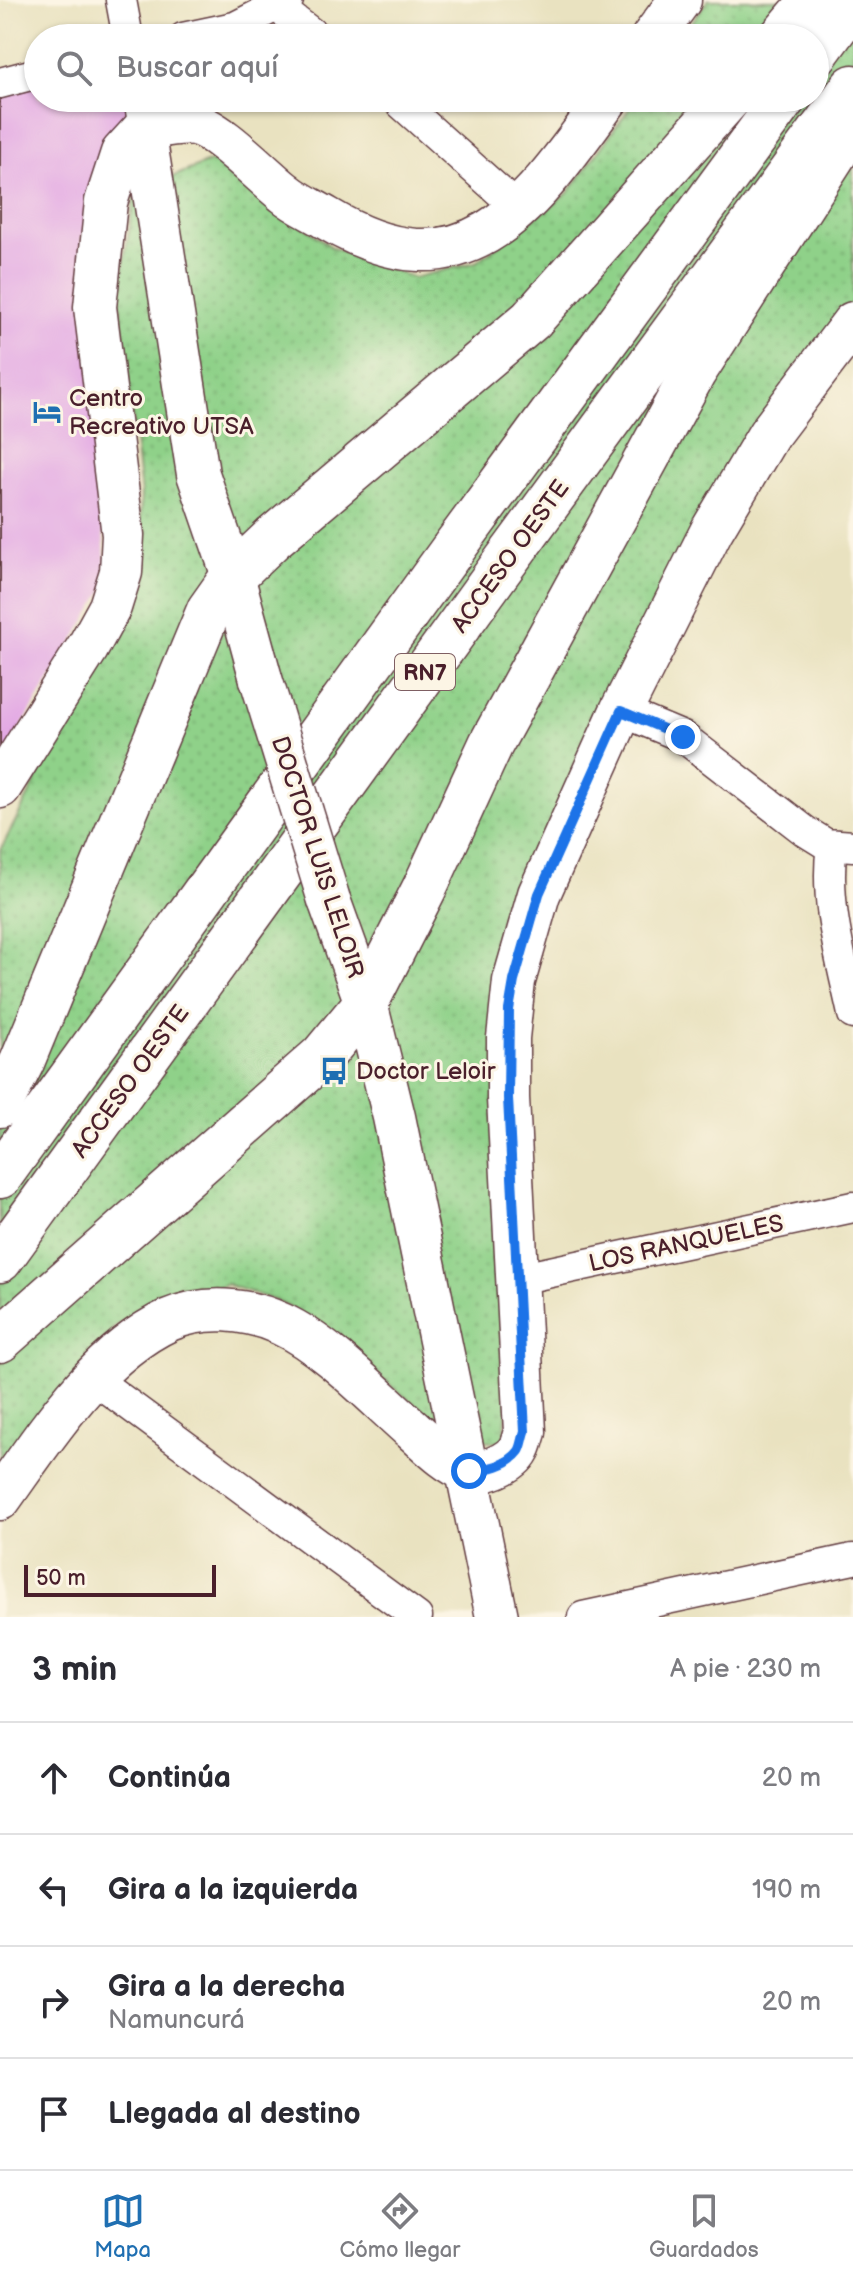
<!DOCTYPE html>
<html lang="es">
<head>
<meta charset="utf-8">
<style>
  body { margin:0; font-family:"Balsamiq Sans",sans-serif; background:#f2f2f3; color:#2b2b33 }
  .scale { position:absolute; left:24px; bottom:20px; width:192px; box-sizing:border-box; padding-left:8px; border:4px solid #4a1f2b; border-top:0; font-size:22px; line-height:28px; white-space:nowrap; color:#4a1f2b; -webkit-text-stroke:6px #fcf5e5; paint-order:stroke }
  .stop { position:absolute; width:24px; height:24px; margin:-18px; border:6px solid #1a73e8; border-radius:50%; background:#fff }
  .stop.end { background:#1a73e8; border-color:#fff; box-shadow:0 2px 8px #0008 }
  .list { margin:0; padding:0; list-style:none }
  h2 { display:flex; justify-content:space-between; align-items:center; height:104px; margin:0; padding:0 32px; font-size:34px }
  h2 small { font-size:26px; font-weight:400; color:#7c7c81 }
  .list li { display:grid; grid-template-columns:52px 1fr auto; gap:24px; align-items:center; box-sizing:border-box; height:112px; padding:0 32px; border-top:2px solid #e1e1e2 }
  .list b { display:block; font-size:30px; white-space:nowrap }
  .list p { margin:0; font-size:26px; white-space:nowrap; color:#7c7c81 }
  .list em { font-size:26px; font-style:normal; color:#7c7c81 }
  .icon { flex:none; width:44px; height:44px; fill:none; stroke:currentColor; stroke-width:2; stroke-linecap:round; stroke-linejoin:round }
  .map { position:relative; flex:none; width:853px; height:1617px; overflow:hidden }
  .search { position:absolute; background:#fff; box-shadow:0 2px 6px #0004; left:24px; right:24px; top:24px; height:88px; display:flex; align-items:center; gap:20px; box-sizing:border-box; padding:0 28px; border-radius:44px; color:#7c7c81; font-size:30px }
  .sheet { height:552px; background:#fff }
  nav { display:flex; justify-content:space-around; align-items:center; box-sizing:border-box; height:112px; border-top:2px solid #e1e1e2; background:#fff; font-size:22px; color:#7c7c81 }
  nav a { display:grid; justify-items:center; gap:4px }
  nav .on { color:#1f6fb2 }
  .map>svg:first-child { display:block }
  .grass { fill:url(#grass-dots); stroke:#6c785a; stroke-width:2 }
  .building { fill:#e3a9e4 }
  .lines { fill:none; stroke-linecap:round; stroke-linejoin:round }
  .street-casing { stroke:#623c41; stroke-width:33 }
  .secondary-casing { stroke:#623c41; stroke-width:45 }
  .highway-casing { stroke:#623c41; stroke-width:47 }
  .street { stroke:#fff; stroke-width:30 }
  .secondary { stroke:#fff; stroke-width:42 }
  .highway { stroke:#fff; stroke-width:44 }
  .secondary-bridge-casing { stroke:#623c41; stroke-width:45; stroke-linecap:butt }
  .secondary-bridge { stroke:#fff; stroke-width:42 }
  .route { stroke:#1a73e8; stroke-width:10 }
  .labels { text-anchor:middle; stroke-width:6; stroke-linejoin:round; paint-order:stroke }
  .shield { fill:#fcf5e5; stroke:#7f5f63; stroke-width:2 }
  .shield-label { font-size:22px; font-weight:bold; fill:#4a1f2b }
  .poi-label { font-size:24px; fill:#4a1f2b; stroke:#fcf5e5; text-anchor:start }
  .street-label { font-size:24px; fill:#4a1f2b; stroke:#fcf5e5 }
</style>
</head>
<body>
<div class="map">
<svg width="853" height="1617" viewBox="0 0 853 1617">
  <defs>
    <pattern id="grass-dots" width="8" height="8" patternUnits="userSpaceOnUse" patternTransform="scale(2)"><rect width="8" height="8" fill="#8fd189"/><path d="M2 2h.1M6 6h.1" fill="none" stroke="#7db376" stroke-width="1.8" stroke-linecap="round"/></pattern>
  </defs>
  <rect width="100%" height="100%" fill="#fcf5e5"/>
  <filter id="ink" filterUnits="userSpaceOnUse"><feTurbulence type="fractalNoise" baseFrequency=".0125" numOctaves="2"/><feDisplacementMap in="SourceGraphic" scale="16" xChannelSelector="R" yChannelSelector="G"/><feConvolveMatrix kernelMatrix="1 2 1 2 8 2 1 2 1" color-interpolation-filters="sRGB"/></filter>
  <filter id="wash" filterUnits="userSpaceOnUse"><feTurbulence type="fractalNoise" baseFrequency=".006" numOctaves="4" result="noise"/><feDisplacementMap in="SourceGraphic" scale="32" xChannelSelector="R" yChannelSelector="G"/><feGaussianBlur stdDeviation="1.8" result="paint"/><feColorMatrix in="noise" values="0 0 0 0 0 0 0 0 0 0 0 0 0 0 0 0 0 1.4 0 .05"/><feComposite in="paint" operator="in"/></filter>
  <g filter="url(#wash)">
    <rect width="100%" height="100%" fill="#e9e2c0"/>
    <path class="grass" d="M708,0h145v301l-157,230 -165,354 -19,481 -9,77c-72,-5 -143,-90 -202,-129 -20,-14 -51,-21 -75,-30l-111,42 -115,153v-628l68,-132 70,-116 3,-110 -22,-200 16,-101 79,-32 119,88 81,30 62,-16 92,-69 69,-95h178v-60h-135z"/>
    <g id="blocks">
      <polygon class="building" points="38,84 38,98 129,98 130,113 81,240 107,585 0,762 0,95"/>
    </g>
  </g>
  <g filter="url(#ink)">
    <use href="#blocks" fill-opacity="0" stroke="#623c41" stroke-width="2"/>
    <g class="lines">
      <defs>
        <g id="street">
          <polyline points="121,0 128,38"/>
          <polyline points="276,6 318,38"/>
          <polyline points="183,38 235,27 288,0"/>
          <polyline points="0,83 38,73"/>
          <polyline points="139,98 144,129"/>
          <polyline points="395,98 518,208"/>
          <polyline points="621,711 683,737 805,831 826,844 853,846"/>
          <path d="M832,845c-8,57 9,113 21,169"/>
          <polyline points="518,1279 853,1207"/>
          <polyline points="94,1379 417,1617"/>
          <polyline points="583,1617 853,1559"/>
        </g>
        <g id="secondary">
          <polyline points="652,38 680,0"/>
          <polyline points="144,129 198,474 233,576 261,679"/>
          <path d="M0,787l88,-140 22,-40 11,-35 2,-37 -28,-228 11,-105 16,-49 22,-24c15,-2 34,-7 49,-5 24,3 71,53 92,69 12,10 28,17 41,25 141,85 205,-14 282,-120"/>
          <polyline points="329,900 366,1003 394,1117 497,1617"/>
          <path d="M0,1499c45,-63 96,-145 169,-179 35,-15 78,-12 112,4 46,21 93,72 132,106 16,14 33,32 53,40 16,6 46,-7 53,-21 3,-5 4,-12 6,-17l-17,-334v-60l6,-57 25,-87 82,-183 91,-181 57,-96 84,-111"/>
        </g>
        <g id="highway">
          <polyline points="781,38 813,0"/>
          <polyline points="815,55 853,3"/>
          <polyline points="0,1105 22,1062 209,610 233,576 273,538 531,320 729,98"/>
          <polyline points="0,1176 453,549 784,98"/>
          <polyline points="0,1260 497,573 853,87"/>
          <polyline points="0,1340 322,1056 366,1003 424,889 491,744 694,372 853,125"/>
        </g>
      </defs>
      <use href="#street" class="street-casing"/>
      <use href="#secondary" class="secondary-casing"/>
      <use href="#highway" class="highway-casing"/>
      <use href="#street" class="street"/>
      <use href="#secondary" class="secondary"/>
      <use href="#highway" class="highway"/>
      <defs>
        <polyline id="secondary-bridge" points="261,679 329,900"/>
      </defs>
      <use href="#secondary-bridge" class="secondary-bridge-casing"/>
      <use href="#secondary-bridge" class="secondary-bridge"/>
    </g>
  </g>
  <g class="lines" filter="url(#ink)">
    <path class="route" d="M469,1471c17,-2 38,-4 50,-20 3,-4 4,-14 6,-19l-17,-334 1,-88 5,-29 25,-87 82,-183 62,26"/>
  </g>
  <defs>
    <symbol id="hotel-bare" viewBox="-9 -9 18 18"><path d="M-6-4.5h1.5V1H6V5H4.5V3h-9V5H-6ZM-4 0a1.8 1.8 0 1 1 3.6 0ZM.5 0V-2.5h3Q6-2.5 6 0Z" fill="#1f6fb2" stroke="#fcf5e5" stroke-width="2.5" paint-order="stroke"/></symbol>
    <symbol id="bus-bare" viewBox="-9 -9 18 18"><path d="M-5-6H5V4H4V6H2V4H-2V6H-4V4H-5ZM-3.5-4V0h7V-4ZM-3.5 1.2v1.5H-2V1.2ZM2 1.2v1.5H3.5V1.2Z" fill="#1f6fb2" stroke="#fcf5e5" stroke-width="2.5" paint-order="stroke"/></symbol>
  </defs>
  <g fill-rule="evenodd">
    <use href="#hotel-bare" x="27" y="392" width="40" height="40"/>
    <use href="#bus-bare" x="314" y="1051" width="40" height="40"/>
  </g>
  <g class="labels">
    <rect class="shield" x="395" y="654" width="60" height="36" rx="6"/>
    <g class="shield-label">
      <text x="425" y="680">RN7</text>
    </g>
    <g class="poi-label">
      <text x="69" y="406">Centro<tspan x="69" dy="28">Recreativo UTSA</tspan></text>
      <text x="356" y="1079">Doctor Leloir</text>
    </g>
    <g class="street-label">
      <text transform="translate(510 556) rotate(-54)" y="8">ACCESO OESTE</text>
      <text transform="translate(318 857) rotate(72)" y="8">DOCTOR LUIS LELOIR</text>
      <text transform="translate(130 1081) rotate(-54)" y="8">ACCESO OESTE</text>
      <text transform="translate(686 1243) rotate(-12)" y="8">LOS RANQUELES</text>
    </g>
  </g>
</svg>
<div class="scale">50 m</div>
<div class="stop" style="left:469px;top:1471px"></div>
<div class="stop end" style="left:683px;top:737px"></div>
<div class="search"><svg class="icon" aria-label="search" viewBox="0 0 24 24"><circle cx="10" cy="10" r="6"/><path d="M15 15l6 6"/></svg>Buscar aquí</div>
</div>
<section class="sheet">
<h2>3 min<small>A pie · 230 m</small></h2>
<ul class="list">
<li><svg class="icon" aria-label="ahead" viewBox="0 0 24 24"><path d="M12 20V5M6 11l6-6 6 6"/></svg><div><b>Continúa</b></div><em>20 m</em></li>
<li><svg class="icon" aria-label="left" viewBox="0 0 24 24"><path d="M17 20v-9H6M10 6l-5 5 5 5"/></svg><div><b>Gira a la izquierda</b></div><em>190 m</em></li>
<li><svg class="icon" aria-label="right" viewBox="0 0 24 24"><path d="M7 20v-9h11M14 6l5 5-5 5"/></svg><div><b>Gira a la derecha</b><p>Namuncurá</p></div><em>20 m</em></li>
<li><svg class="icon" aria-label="arrive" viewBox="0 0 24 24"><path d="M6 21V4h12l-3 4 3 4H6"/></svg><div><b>Llegada al destino</b></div></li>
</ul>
</section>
<nav>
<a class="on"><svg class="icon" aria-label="map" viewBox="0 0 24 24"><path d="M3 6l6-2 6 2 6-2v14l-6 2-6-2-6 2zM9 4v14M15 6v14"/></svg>Mapa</a>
<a><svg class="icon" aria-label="directions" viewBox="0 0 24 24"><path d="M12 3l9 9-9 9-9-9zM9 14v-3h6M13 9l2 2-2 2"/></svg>Cómo llegar</a>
<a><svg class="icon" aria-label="saved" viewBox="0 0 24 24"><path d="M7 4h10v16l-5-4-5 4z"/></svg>Guardados</a>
</nav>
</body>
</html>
